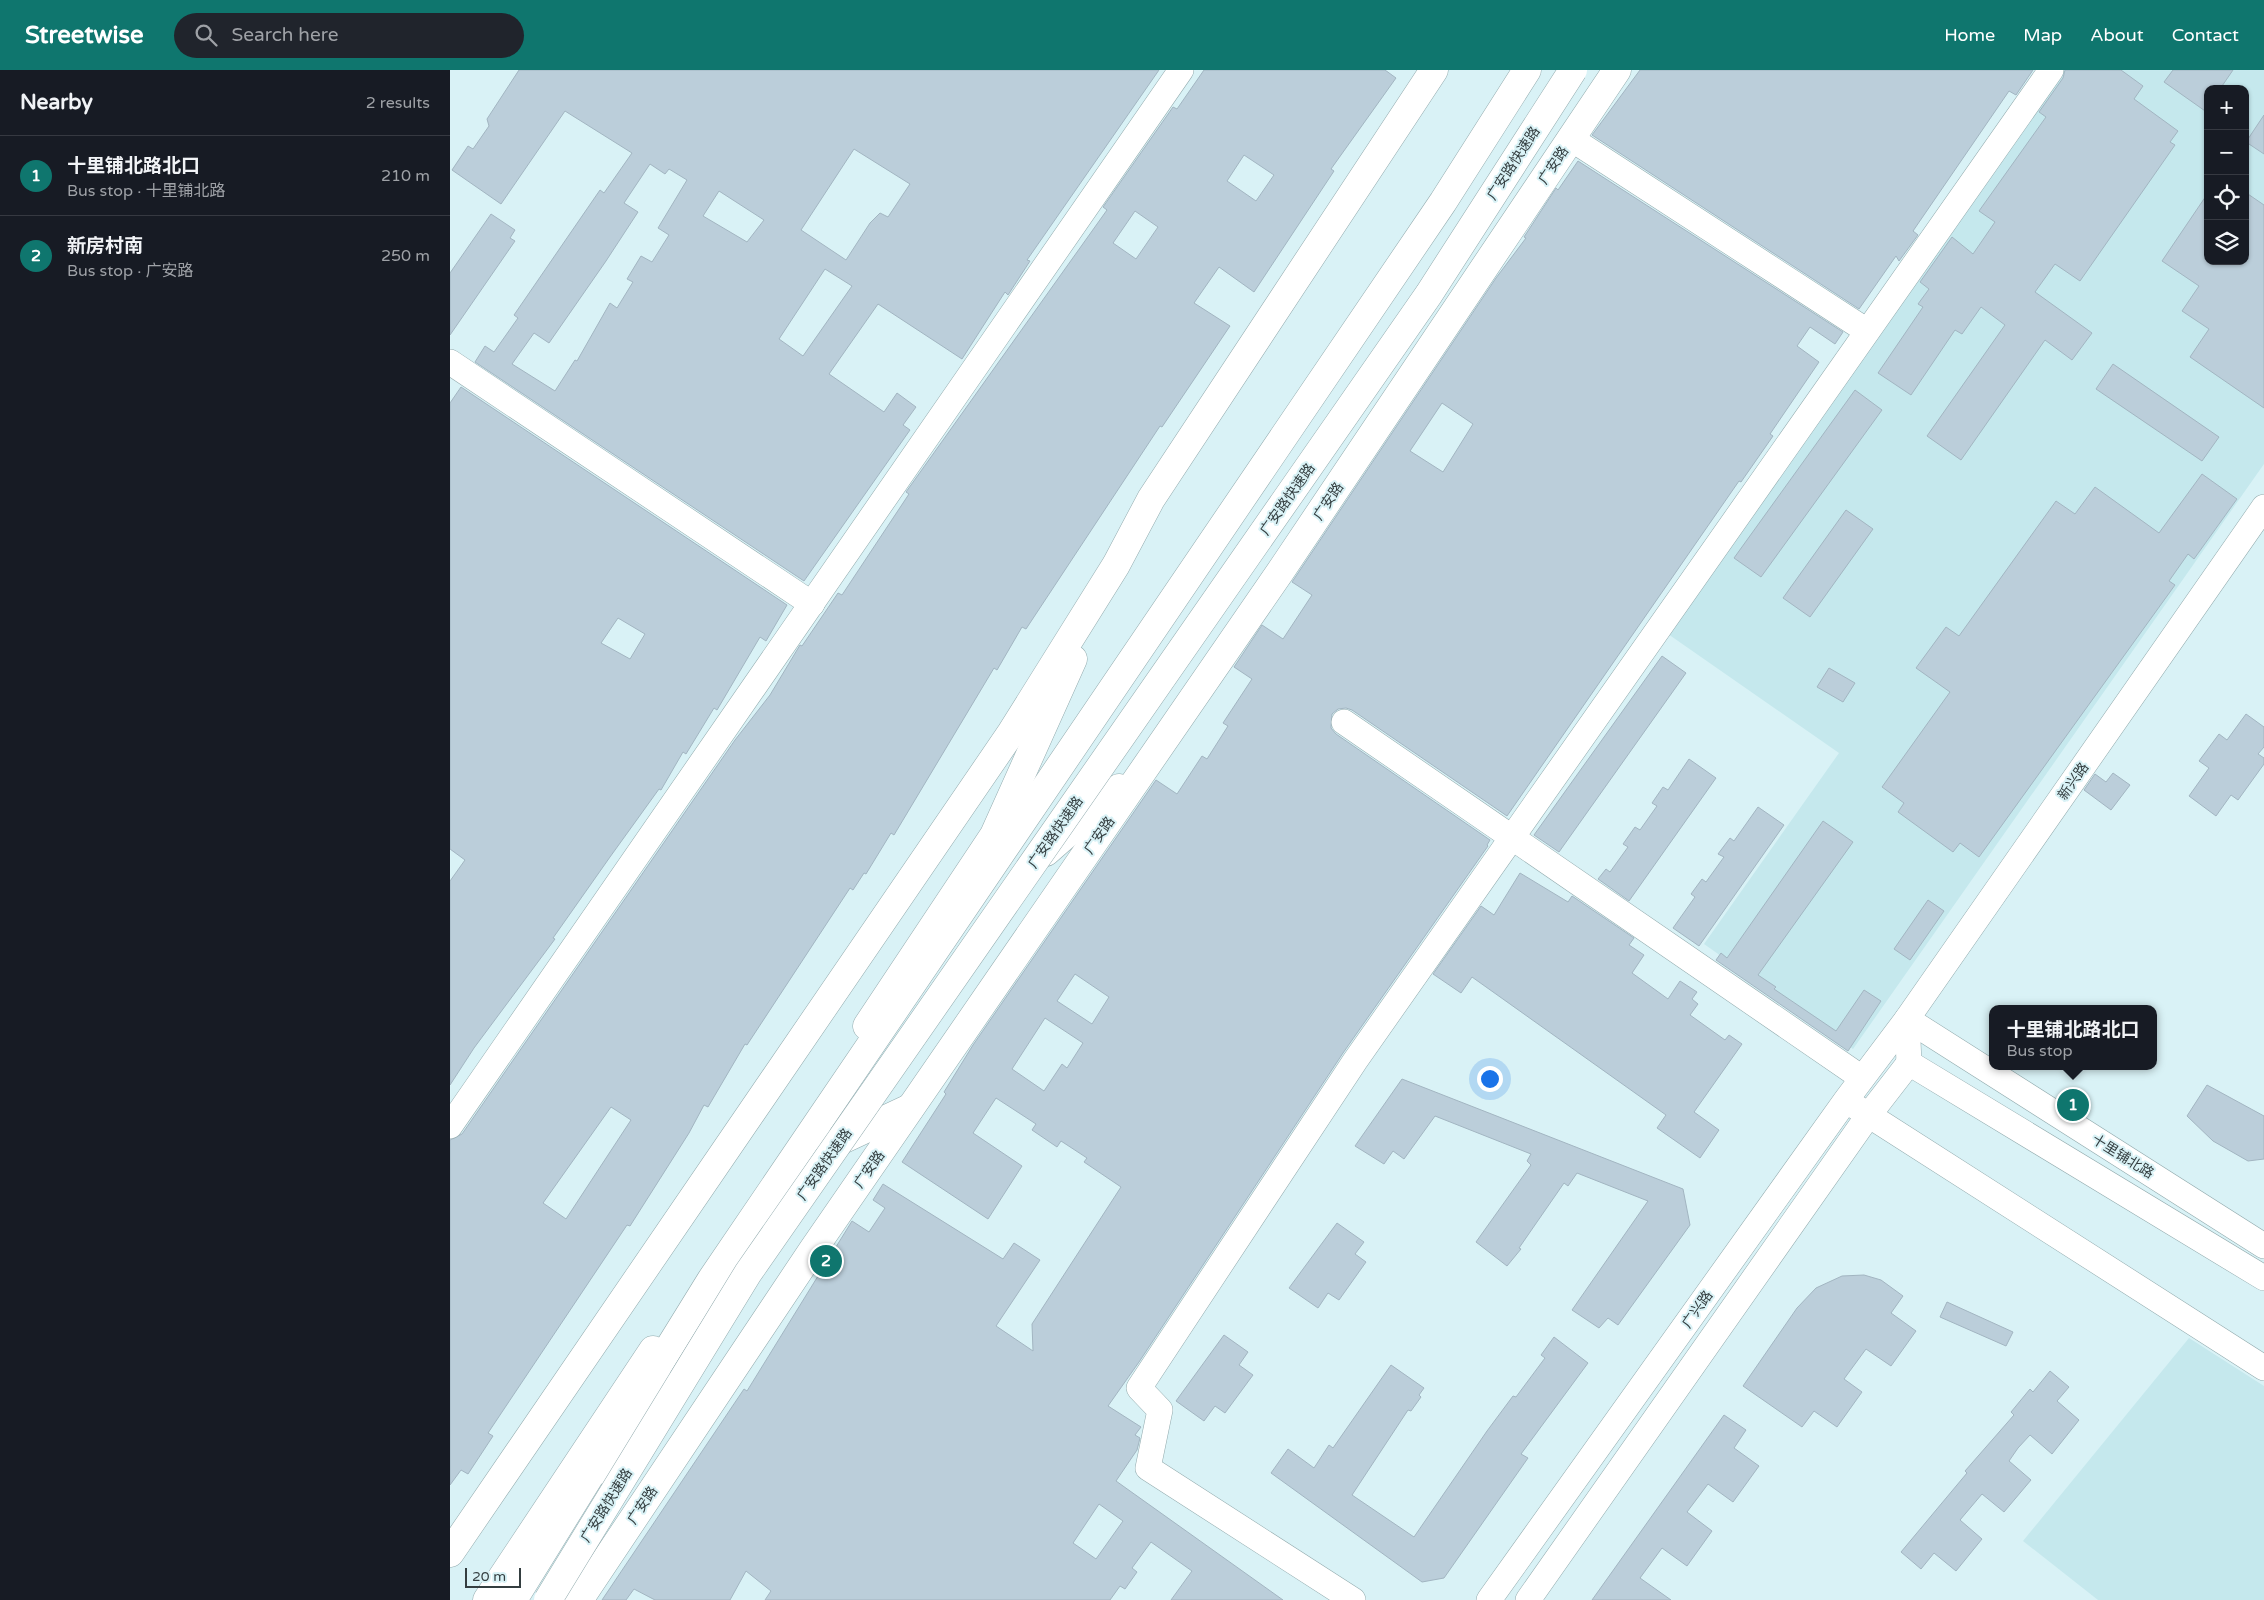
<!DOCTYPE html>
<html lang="en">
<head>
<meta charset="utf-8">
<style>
  body { margin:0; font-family:"Varela Round","Noto Sans SC",sans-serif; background:#20242c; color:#f1f3f6 }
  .controls { position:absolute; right:15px; top:15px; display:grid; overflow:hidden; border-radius:10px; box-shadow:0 1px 4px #0004 }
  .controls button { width:45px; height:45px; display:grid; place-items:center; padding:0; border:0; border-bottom:1px solid #363941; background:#171b24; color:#f1f3f6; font:25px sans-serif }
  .scale { position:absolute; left:15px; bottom:12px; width:56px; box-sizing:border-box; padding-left:5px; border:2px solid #343e40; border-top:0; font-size:14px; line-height:18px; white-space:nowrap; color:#343e40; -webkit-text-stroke:4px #d9f2f6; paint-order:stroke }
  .you { position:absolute; left:1039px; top:1008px; width:18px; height:18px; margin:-12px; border:4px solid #fff; border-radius:50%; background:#1a73e8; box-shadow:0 0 0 8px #1a73e833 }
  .badge { display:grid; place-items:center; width:32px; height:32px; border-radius:50%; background:#0f766e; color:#fff; font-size:16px; font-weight:700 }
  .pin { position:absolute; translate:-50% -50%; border:2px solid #fff; box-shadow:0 1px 5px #0006 }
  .popup { position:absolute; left:1539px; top:935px; width:168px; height:65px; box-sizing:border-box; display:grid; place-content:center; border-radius:10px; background:#171b24; filter:drop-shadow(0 1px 4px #0005); font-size:16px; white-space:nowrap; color:#9ea1a6 }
  .popup b { font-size:19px; color:#f1f3f6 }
  .popup::after { content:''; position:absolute; left:50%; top:100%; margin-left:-10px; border:10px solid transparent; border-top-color:#171b24 }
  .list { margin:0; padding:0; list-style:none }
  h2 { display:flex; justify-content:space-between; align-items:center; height:65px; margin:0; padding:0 20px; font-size:21px }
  h2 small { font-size:16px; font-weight:400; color:#9ea1a6 }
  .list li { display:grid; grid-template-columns:32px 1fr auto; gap:15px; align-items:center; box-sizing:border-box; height:80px; padding:0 20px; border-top:1px solid #363941 }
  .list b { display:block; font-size:19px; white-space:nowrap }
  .list p { margin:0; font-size:16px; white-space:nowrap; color:#9ea1a6 }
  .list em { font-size:16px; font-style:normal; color:#9ea1a6 }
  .icon { flex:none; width:28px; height:28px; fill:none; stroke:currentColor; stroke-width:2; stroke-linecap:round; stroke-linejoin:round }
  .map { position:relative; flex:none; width:1814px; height:1530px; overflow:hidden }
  header { display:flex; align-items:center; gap:30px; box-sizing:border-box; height:70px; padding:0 25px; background:#0f766e; color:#fff }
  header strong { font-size:24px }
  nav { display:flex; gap:28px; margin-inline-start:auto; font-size:18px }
  .search { width:350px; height:45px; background:#20242c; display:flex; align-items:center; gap:12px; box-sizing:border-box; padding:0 18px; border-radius:28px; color:#9ea1a6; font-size:19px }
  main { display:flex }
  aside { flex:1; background:#171b24 }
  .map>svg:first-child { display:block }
  .built { fill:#c5e8ed; fill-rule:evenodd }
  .building { fill:#bbceda; stroke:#a2b5c1; fill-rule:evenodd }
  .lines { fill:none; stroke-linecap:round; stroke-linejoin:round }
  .minor-casing { stroke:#93abae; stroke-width:26 }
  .major-casing { stroke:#93abae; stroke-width:29 }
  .highway-casing { stroke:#93abae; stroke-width:29 }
  .minor { stroke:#fff; stroke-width:25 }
  .major { stroke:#fff; stroke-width:28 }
  .highway { stroke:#fff; stroke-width:28 }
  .highway-bridge-casing { stroke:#93abae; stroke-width:29; stroke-linecap:butt }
  .highway-bridge { stroke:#fff; stroke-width:28 }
  .labels { text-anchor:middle; stroke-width:4; stroke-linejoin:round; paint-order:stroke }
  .street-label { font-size:14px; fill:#343e40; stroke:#d9f2f6 }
</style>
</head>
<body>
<header>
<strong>Streetwise</strong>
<div class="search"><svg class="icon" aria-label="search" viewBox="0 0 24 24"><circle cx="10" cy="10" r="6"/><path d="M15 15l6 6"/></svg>Search here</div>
<nav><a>Home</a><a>Map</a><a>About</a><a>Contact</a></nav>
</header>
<main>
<aside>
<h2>Nearby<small>2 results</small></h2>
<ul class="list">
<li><span class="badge">1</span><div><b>十里铺北路北口</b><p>Bus stop · 十里铺北路</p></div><em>210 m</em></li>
<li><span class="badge">2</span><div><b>新房村南</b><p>Bus stop · 广安路</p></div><em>250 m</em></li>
</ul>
</aside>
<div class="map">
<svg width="1814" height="1530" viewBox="0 0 1814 1530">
  <rect width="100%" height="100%" fill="#d9f2f6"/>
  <g class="built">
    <path d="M1614,0h200v394l-411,585 -149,-105 135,-191 -171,-119zM1758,19h37v172h-37z"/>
    <polygon points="1739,1268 1814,1316 1814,1530 1648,1530 1573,1471"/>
  </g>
  <g class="building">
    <path d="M69,0h640l-132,190 3,1 -22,34 -3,-3 -43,67 -84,-55 -49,70 55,38 13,-19 19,14 -13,18 7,5 -106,151 -329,-219 10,-16 9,6 24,-34 -4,-3 55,-80 31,-45 4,3 28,-40 -67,-42 -64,93 -49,-34 16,-24 5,3 16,-23 -2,-7zM404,79l56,35 -22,33 -8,-4 -10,10 -24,37 -45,-30zM200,94l15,10 4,-5 18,11 -29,48 11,7 -17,27 -11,-6 -14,23 6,3 -16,26 -7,-5 -33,58 -2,-1 -20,31 -43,-27 22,-31 15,10 57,-82 32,-49 -14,-9zM269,121l45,29 -17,22 -44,-26zM375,199l27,17 -49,70 -24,-17z"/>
    <path d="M754,0h181l11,8 -65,91 3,2 -80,121 -35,-25 -25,36 36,23 -68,101 -2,-1 -134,203 -4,-2 -25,43 -3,-2 -100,167 -3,-2 -25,41 -2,-1 -11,17 -3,-2 -103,157 -2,-1 -37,63 -4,-2 -15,28 -59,93 -3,-1 -139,208 5,3 -25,38 -7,-4 -11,15v-345l12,-6 273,-394 35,-45 30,-50 2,1 36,-53 4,2 67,-101 -3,-2 201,-282 -4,-3 70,-100 4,2zM794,85l30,20 -18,26 -29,-20zM685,141l23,16 -22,32 -23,-16zM161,1037l20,13 -65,99 -23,-16z"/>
    <polygon points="1190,0 1583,0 1566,25 1559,21 1463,161 1468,165 1449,191 1446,186 1409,239 1142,65"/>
    <polygon points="1615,0 1671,0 1693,16 1684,29 1728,61 1720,72 1725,75 1630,211 1605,194 1585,222 1642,263 1622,290 1595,270 1511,390 1477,366 1555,255 1531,237 1512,264 1505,260 1461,325 1428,303 1473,237 1468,234 1479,219 1470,212 1502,167 1523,184 1545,152 1529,141 1596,47 1589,42 1613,8"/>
    <polygon points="1723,0 1783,0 1770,19 1758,19 1758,43 1714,12"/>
    <polygon points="1814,45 1814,84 1796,72"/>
    <path d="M1128,91l265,171 -8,12 -25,-17 -13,19 22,16 -49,72 3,2 -32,46 -2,-1 -232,335 -155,-106 -6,-2 -8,1 -6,5 -1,14 5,6 154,106 -3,5 1,1 -145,207 -204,309 -31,44 33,21 -6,8 5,3 -3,12 -21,31 167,119h-112l21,-29 -41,-29 -19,26 5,4 -12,17 -5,-3 -10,14h-345l6,-9 -25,-20 -16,29h-75l-21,-11 -8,11h-24l142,-211 3,2 105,-170 17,11 16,-24 -12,-8 10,-16 120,75 11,-16 26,17 -44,66 37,25 -1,-27 89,-137 -37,-25 3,-4 -26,-17 -4,6 -25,-17 4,-6 -40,-26 -23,35 49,33 -34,53 -86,-57 44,-68 -2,-2 29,-47 183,-265 21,14 25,-38 5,3 21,-33 -5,-3 29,-44 -18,-12 28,-42 21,14 29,-44 -20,-13 204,-304 30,-40 -2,-1 32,-49 2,2zM992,333l31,21 -30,48 -33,-21zM625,904l34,23 -17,27 -35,-23zM595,948l38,25 -16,25 -5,-4 -18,27 -32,-22zM649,1434l24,17 -27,38 -23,-16z"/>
    <polygon points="1795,122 1814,135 1814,338 1740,287 1759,259 1732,241 1749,216 1712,191 1758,123 1758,191 1795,191"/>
    <polygon points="41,144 65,160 60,168 65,171 0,265 0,203"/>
    <polygon points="1663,294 1769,367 1752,391 1646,319"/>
    <path d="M11,317l326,218 -21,36 -6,-4 -43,73 -3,-2 -28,46 -3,-2 -22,38 -2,-1 -49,68 -57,81 2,1 -81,109 -24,37v-204l15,-21 -15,-11v-446zM168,548l27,16 -15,25 -29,-16z"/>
    <polygon points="1405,320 1432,340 1311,507 1284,488"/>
    <polygon points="1752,404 1787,429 1744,489 1738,484 1719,511 1725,515 1529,787 1510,773 1503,782 1448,742 1454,733 1432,717 1500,622 1466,598 1496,557 1509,566 1606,431 1625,444 1645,417 1709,463"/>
    <polygon points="1396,440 1423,459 1360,547 1333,528"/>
    <polygon points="1212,586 1236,603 1109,782 1084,765"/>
    <polygon points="1379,598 1405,613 1393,632 1367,617"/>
    <polygon points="1796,644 1814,657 1814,677 1808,684 1814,688 1814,694 1788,730 1781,725 1766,746 1739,726 1759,698 1749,691 1769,664 1777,670"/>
    <polygon points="1239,689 1266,708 1179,831 1148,809 1156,799 1160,802 1178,777 1173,774 1185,757 1190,760 1207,736 1202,733 1213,717 1218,720"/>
    <polygon points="1663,703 1680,715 1661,740 1634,720 1645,704 1656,712"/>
    <polygon points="1308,737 1334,755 1249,876 1223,858 1245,827 1241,824 1252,809 1256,812 1274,787 1268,784 1280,768 1284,771"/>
    <polygon points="1373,751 1403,772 1308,905 1326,917 1324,919 1386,961 1414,920 1431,931 1398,981 1266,890 1271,883 1277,888"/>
    <polygon points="1070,803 1118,832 1122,826 1184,868 1179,875 1194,885 1182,903 1218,929 1230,911 1247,922 1242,929 1248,934 1240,945 1275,970 1279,965 1292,974 1244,1042 1269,1060 1250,1088 1207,1058 1216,1045 1022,907 1011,923 983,904 1031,836 1044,845"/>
    <polygon points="1478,830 1494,841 1460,890 1444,879"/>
    <polygon points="952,1009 1233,1119 1240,1155 1168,1255 1158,1248 1149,1258 1122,1240 1198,1131 1127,1103 1118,1116 1114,1113 1069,1178 1071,1179 1057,1196 1026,1172 1081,1095 1077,1091 1081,1084 985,1046 954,1089 943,1081 934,1094 905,1076"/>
    <polygon points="1757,1015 1814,1046 1814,1089 1798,1091 1763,1071 1737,1046"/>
    <polygon points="887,1153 914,1172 905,1184 916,1192 889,1230 878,1223 868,1238 839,1218"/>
    <polygon points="1414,1205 1431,1210 1453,1226 1441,1243 1466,1261 1441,1296 1416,1279 1394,1309 1412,1322 1387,1357 1364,1341 1352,1357 1293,1316 1347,1238 1366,1218 1392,1206"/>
    <polygon points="1497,1232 1563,1262 1556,1276 1490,1247"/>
    <polygon points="774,1265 798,1282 789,1295 803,1305 775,1343 765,1336 754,1351 726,1331"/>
    <polygon points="1104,1267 1138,1293 1071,1384 1078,1388 994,1508 972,1512 821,1403 838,1379 864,1398 879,1375 883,1378 941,1295 974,1318 969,1325 971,1327 961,1341 958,1340 902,1425 964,1467 1037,1361 1063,1326 1066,1327 1095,1288 1091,1285"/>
    <polygon points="1600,1301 1619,1317 1607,1331 1629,1350 1602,1384 1580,1365 1568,1378 1559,1391 1581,1410 1554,1442 1532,1424 1510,1450 1532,1469 1506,1501 1484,1483 1471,1499 1451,1482 1517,1403 1515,1401 1564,1345 1561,1342 1580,1319 1583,1322"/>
    <polygon points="1274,1345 1296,1360 1284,1378 1309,1396 1283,1432 1258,1414 1237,1442 1262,1461 1237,1496 1212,1478 1190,1508 1221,1530 1142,1530"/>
  </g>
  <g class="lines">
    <defs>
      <g id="minor">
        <polyline points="1120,68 1417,261"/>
        <polyline points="0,292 362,534"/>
        <polyline points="894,652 1412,1008"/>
        <polyline points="1459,993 1457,949 1814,437"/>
        <polyline points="1459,993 1814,1208"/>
        <polyline points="1406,1037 1814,1298"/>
        <polyline points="0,1056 731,0"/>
        <polyline points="903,1530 698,1398 710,1340 689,1318 905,991 1601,0"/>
        <polyline points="1039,1530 1396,1030 1457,949 1814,1176"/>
        <polyline points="1078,1530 1418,1046 1459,993"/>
      </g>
      <g id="major">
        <polyline points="596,782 669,718"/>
        <polyline points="417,956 544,765 623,589"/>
        <polyline points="381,1075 460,1038"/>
        <polyline points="157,1401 215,1316"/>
        <polyline points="0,1483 561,663 666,495 701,429 984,0"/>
        <polyline points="37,1530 203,1280"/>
        <polyline points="129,1530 362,1181 830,502 1167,0"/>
      </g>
      <polyline id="highway" points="63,1530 261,1210 993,132 1077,0"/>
    </defs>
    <use href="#minor" class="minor-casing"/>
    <use href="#major" class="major-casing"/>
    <use href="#highway" class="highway-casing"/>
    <use href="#minor" class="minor"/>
    <use href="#major" class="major"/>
    <use href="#highway" class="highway"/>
    <defs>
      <polyline id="highway-bridge" points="98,1530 298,1203 979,224 1123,0"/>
    </defs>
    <use href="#highway-bridge" class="highway-bridge-casing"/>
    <use href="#highway-bridge" class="highway-bridge"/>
  </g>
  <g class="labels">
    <g class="street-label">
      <text transform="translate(1063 93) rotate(-57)" y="5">广安路快速路</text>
      <text transform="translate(1103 95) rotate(-56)" y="5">广安路</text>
      <text transform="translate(837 429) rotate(-55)" y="5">广安路快速路</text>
      <text transform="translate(878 431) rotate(-56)" y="5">广安路</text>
      <text transform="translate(1623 711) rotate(-55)" y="5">新兴路</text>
      <text transform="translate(605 762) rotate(-55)" y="5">广安路快速路</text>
      <text transform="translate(649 765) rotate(-55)" y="5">广安路</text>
      <text transform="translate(1673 1086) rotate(32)" y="5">十里铺北路</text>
      <text transform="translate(374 1094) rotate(-55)" y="5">广安路快速路</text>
      <text transform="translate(419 1099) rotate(-55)" y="5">广安路</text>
      <text transform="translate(1247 1239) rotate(-55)" y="5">广兴路</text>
      <text transform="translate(156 1435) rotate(-58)" y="5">广安路快速路</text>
      <text transform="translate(192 1435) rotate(-56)" y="5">广安路</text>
    </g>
  </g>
</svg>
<div class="controls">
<button>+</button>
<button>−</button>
<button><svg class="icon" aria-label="locate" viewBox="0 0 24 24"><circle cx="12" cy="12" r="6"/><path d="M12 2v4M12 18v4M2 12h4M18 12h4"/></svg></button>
<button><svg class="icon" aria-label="layers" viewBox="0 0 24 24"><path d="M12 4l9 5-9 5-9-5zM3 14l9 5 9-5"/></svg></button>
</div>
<div class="scale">20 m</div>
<div class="you"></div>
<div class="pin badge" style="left:1623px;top:1035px">1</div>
<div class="popup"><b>十里铺北路北口</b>Bus stop</div>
<div class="pin badge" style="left:376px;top:1191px">2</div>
</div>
</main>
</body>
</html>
